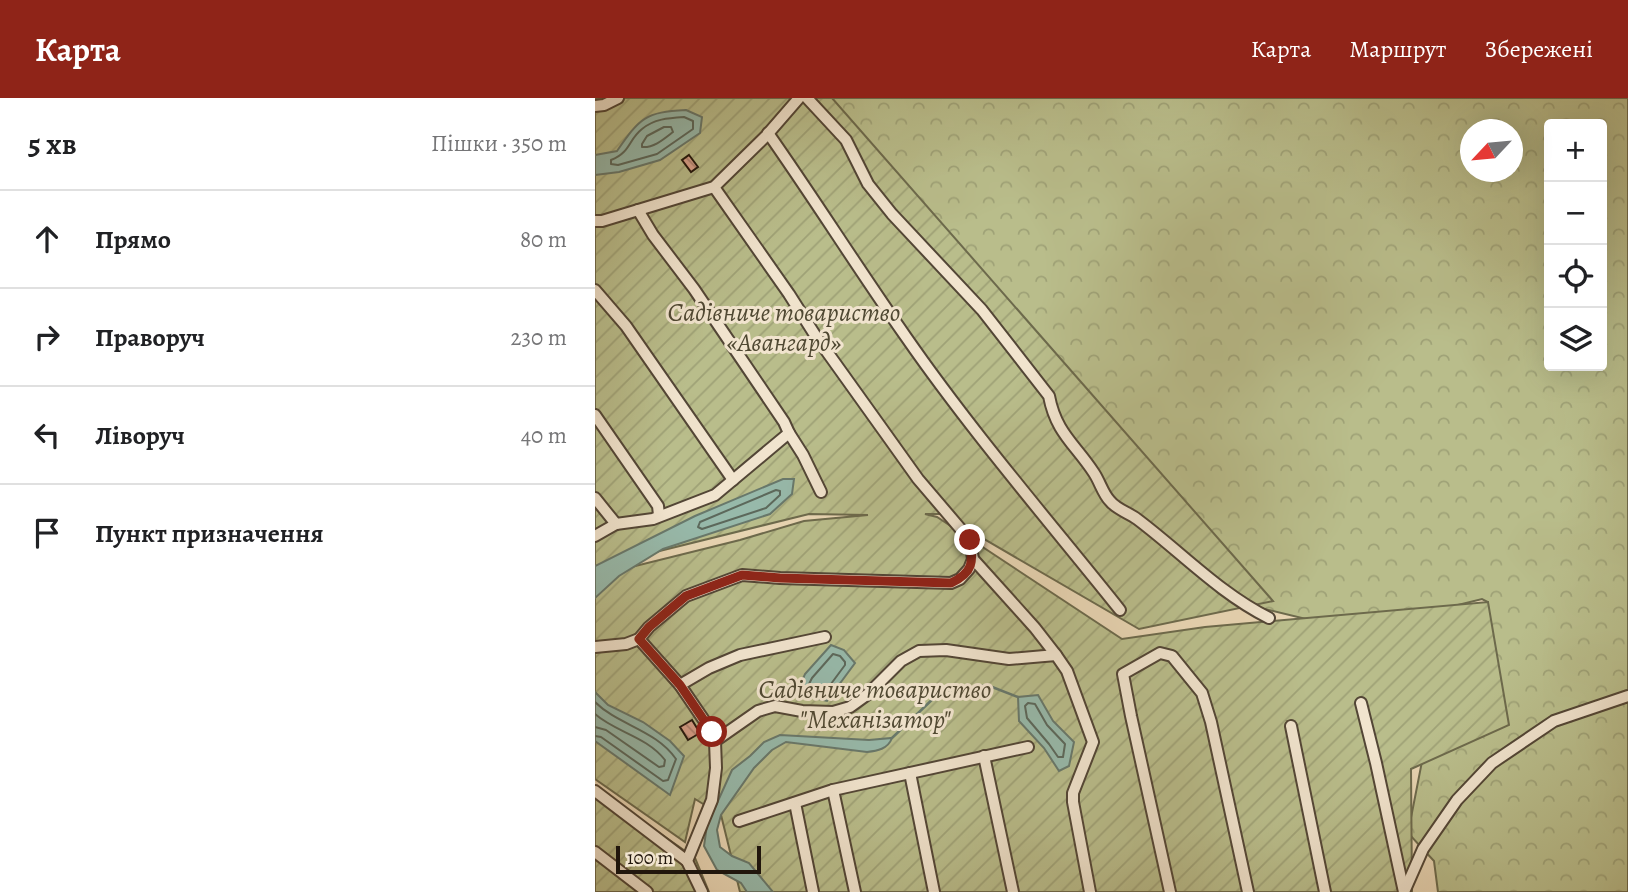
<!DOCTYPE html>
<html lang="uk">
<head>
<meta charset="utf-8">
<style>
  body { margin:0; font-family:Alegreya,serif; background:#f2f2f2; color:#202124 }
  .controls { position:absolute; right:21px; top:21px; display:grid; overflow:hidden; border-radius:7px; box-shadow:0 7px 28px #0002 }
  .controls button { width:63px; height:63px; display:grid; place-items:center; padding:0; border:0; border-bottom:2px solid #e0e0e0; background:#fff; color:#202124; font:35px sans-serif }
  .compass { position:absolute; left:865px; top:21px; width:63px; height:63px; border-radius:50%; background:#fff; box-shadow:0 7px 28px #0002; rotate:244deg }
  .scale { position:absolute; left:21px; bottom:18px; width:145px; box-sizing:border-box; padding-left:7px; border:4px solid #21160c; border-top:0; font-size:19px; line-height:24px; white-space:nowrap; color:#21160c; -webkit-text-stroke:5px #f1e4ce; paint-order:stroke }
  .stop { position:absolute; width:21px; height:21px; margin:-16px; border:5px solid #8f2418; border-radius:50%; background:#fff }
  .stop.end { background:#8f2418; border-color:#fff; box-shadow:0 2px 7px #0008 }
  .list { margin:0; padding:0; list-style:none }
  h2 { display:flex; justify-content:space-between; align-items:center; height:91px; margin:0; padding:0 28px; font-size:30px }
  h2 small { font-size:23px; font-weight:400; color:#757577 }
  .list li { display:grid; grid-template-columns:46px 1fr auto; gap:21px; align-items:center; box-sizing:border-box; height:98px; padding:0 28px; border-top:2px solid #e0e0e0 }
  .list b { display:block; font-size:26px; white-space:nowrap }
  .list em { font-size:23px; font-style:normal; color:#757577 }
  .icon { flex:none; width:38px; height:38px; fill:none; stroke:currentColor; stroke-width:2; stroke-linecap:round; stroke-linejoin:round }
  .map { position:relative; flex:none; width:1033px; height:794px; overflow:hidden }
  header { display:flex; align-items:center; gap:42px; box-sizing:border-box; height:98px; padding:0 35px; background:#8f2418; color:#fff }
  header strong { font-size:33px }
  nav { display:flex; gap:38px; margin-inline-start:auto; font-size:24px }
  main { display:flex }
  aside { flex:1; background:#fff }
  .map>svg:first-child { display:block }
  .forest { fill:url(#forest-crowns); stroke:#6d6a4c; stroke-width:2; fill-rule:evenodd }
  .garden { fill:url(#garden-furrows); stroke:#6d6a4c; stroke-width:2 }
  .water { fill:#97b9aa; stroke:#68786b; stroke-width:2 }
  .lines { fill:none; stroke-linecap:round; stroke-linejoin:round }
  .shore { stroke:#5c685b; stroke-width:2 }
  .stream { stroke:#68786b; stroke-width:2.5 }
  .building { fill:url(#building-back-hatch); stroke:#21160c; stroke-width:2 }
  .street-casing { stroke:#534636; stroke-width:14 }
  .street { stroke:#f1e4ce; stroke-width:10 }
  .route { stroke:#8f2418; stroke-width:9 }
  .labels { text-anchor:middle; stroke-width:6; stroke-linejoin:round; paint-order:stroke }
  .park-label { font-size:26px; font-style:italic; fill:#4f4832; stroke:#f1e4ce }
</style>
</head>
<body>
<header>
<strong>Карта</strong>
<nav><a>Карта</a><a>Маршрут</a><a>Збережені</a></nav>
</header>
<main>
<aside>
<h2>5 хв<small>Пішки · 350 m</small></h2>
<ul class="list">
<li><svg class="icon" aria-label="ahead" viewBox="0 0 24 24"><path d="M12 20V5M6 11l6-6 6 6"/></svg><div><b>Прямо</b></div><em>80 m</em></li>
<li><svg class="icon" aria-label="right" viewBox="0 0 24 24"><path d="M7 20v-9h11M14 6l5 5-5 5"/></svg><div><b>Праворуч</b></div><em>230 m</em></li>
<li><svg class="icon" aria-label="left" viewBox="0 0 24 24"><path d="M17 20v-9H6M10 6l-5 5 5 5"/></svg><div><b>Ліворуч</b></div><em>40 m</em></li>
<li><svg class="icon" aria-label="arrive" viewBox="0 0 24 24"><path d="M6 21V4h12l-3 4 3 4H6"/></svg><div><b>Пункт призначення</b></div></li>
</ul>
</aside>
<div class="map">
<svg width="1033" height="794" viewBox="0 0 1033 794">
  <defs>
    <pattern id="forest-crowns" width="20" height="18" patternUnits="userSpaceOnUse" patternTransform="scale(1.75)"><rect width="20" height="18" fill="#b9bd8b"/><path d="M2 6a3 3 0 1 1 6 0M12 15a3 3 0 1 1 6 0" fill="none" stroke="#9fa277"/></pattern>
    <pattern id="garden-furrows" width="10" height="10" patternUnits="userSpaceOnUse" patternTransform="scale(1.75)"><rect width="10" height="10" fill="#b9bd8b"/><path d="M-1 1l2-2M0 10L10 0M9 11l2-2" fill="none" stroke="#9fa277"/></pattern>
    <pattern id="building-back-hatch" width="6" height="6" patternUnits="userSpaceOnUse" patternTransform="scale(1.75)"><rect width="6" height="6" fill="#dba28d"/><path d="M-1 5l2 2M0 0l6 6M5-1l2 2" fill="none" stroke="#b18372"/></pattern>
  </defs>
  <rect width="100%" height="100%" fill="#e9d6b4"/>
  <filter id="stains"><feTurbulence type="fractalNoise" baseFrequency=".00286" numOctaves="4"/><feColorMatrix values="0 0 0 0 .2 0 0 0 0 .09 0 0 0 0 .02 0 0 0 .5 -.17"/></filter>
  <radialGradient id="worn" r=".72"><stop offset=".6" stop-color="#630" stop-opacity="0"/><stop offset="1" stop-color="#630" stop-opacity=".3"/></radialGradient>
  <path class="forest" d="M229,0h804v794h-190l-4,-31 -26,-28 18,-92 63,-29 -1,-110 -6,-3 -89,22 -87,-2 -66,-16zM954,26h53v242h-53zM876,32h42v42h-42z"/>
  <g class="garden">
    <polygon points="0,0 237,0 678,503 544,531 346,416 330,416 342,419 527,541 610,529 893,504 914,627 816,671 817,794 145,794 126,717 100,701 90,744 0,681 0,478 145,442 209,423 273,417 214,416 0,469"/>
    <polygon points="0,690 100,760 114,794 0,794"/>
  </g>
  <g class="water">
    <path d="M91,12l16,7 -2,16 -40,27 -41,12 -24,3v-20l22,-4c23,-33 28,-39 69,-41z"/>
    <polygon points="188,381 199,381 197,396 175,416 68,451 24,478 0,500 0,468 100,418"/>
    <polygon points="236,547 249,552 260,565 232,603 202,596 210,576"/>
    <polygon points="0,594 13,607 48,624 75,643 89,658 75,697 0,643"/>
    <polygon points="443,597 458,623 479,644 474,668 464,673 449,650 424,623 423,599"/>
    <path d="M185,637l89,5 23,-2c-4,11 -15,13 -25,14l-81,-10 -14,8 -18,18 -33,47 -4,15 3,17 12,9 17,7 24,29h-26l-6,-9 -24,-13 -13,-24 3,-21 25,-55 18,-14 14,-14z"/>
  </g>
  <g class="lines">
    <g class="shore">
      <path d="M89,19l9,4v8l-36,25 -39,11 -7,-1v-4c20,-8 17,-20 31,-31 12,-10 26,-11 42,-12z"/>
      <path d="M69,29h7l2,5c-9,7 -19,16 -31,15v-3l5,-8z"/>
      <polygon points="181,392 185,393 185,397 171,410 107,431 103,429 105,424"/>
      <polygon points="238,556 245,558 250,564 250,567 230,594 215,592 213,588 217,580"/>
      <path d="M0,604c23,23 61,28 81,57l-8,21 -5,1 -62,-44 -6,-1"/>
      <polygon points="433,605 440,606 452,627 470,646 468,659 463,659 454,646 432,620 430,608"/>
      <path d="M0,616c20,18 51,22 70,46l-1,6 -5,1 -53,-37 -11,-3"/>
    </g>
    <polyline class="stream" points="297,640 343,596 392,587 423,599"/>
  </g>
  <g class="building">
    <polygon points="94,57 103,69 96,74 87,62"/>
    <polygon points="97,622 105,635 93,642 85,629"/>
  </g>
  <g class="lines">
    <defs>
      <g id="street">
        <path d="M212,0l39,42 22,44 24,30 90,96 67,86c7,37 26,48 45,77 6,9 9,21 16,28 6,8 19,12 27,18 44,33 82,74 132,99"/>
        <polyline points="0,8 9,7 23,0"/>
        <path d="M173,35c47,67 91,137 138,204 66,95 142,183 214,273"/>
        <polyline points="0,123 7,123 119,89 171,38 204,0"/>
        <polyline points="0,192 31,228 138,382"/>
        <polyline points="0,317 63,408 64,417"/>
        <polyline points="194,335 208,357 226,394"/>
        <polyline points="0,400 21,426"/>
        <polyline points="0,438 21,426 58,421 120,397 194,335 189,324 99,191 58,137 43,112"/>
        <polyline points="378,461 440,530 461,557"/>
        <polyline points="44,541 85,587 117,634 120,643 121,670 117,702 92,763 107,794"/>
        <polyline points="0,549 31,546 44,541 54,529 91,498 147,477 185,480 356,485 365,481 374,471 378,461 375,442 323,381 288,332 220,237 194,196 119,89"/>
        <polyline points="85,587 114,570 145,557 230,539"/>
        <polyline points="766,605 781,665 809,794"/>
        <polyline points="696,628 730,794"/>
        <polyline points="120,643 163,613 180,608 207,613 238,614 255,609 273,596 306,563 324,553 351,552 414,561 461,557 472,573 498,644 478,695 478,704 495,794"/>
        <polyline points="389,658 418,794"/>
        <polyline points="315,675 339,794"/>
        <polyline points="238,692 260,794"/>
        <polyline points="0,693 92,763"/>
        <polyline points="200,705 218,794"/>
        <polyline points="144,723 238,692 433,649"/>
        <polyline points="0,754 52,794"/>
        <polyline points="575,794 536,618 528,576 565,555 577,558 607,595 616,624 653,794"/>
        <polyline points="809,794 828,751 862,702 897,665 959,623 1033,598"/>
      </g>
    </defs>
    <use href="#street" class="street-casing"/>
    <use href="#street" class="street"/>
  </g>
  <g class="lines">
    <path class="route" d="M117,634l-32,-47 -41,-46 10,-12 37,-31 56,-21 38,3 171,5c23,-11 22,-21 19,-43"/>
  </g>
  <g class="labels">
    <g class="park-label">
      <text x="189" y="223">Садівниче товариство<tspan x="189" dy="30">«Авангард»</tspan></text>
      <text x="280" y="600">Садівниче товариство<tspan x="280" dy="30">"Механізатор"</tspan></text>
    </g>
  </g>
  <rect width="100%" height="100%" filter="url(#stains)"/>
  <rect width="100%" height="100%" fill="url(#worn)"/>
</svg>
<div class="controls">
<button>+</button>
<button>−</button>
<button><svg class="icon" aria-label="locate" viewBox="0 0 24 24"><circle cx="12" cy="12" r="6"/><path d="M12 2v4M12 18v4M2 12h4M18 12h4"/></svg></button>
<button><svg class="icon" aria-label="layers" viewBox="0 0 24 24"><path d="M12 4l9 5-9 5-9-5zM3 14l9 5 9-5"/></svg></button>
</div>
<svg class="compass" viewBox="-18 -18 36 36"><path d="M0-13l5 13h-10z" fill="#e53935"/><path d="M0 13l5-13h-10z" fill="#757577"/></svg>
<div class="scale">100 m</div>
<div class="stop" style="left:117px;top:634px"></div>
<div class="stop end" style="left:375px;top:442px"></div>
</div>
</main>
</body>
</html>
